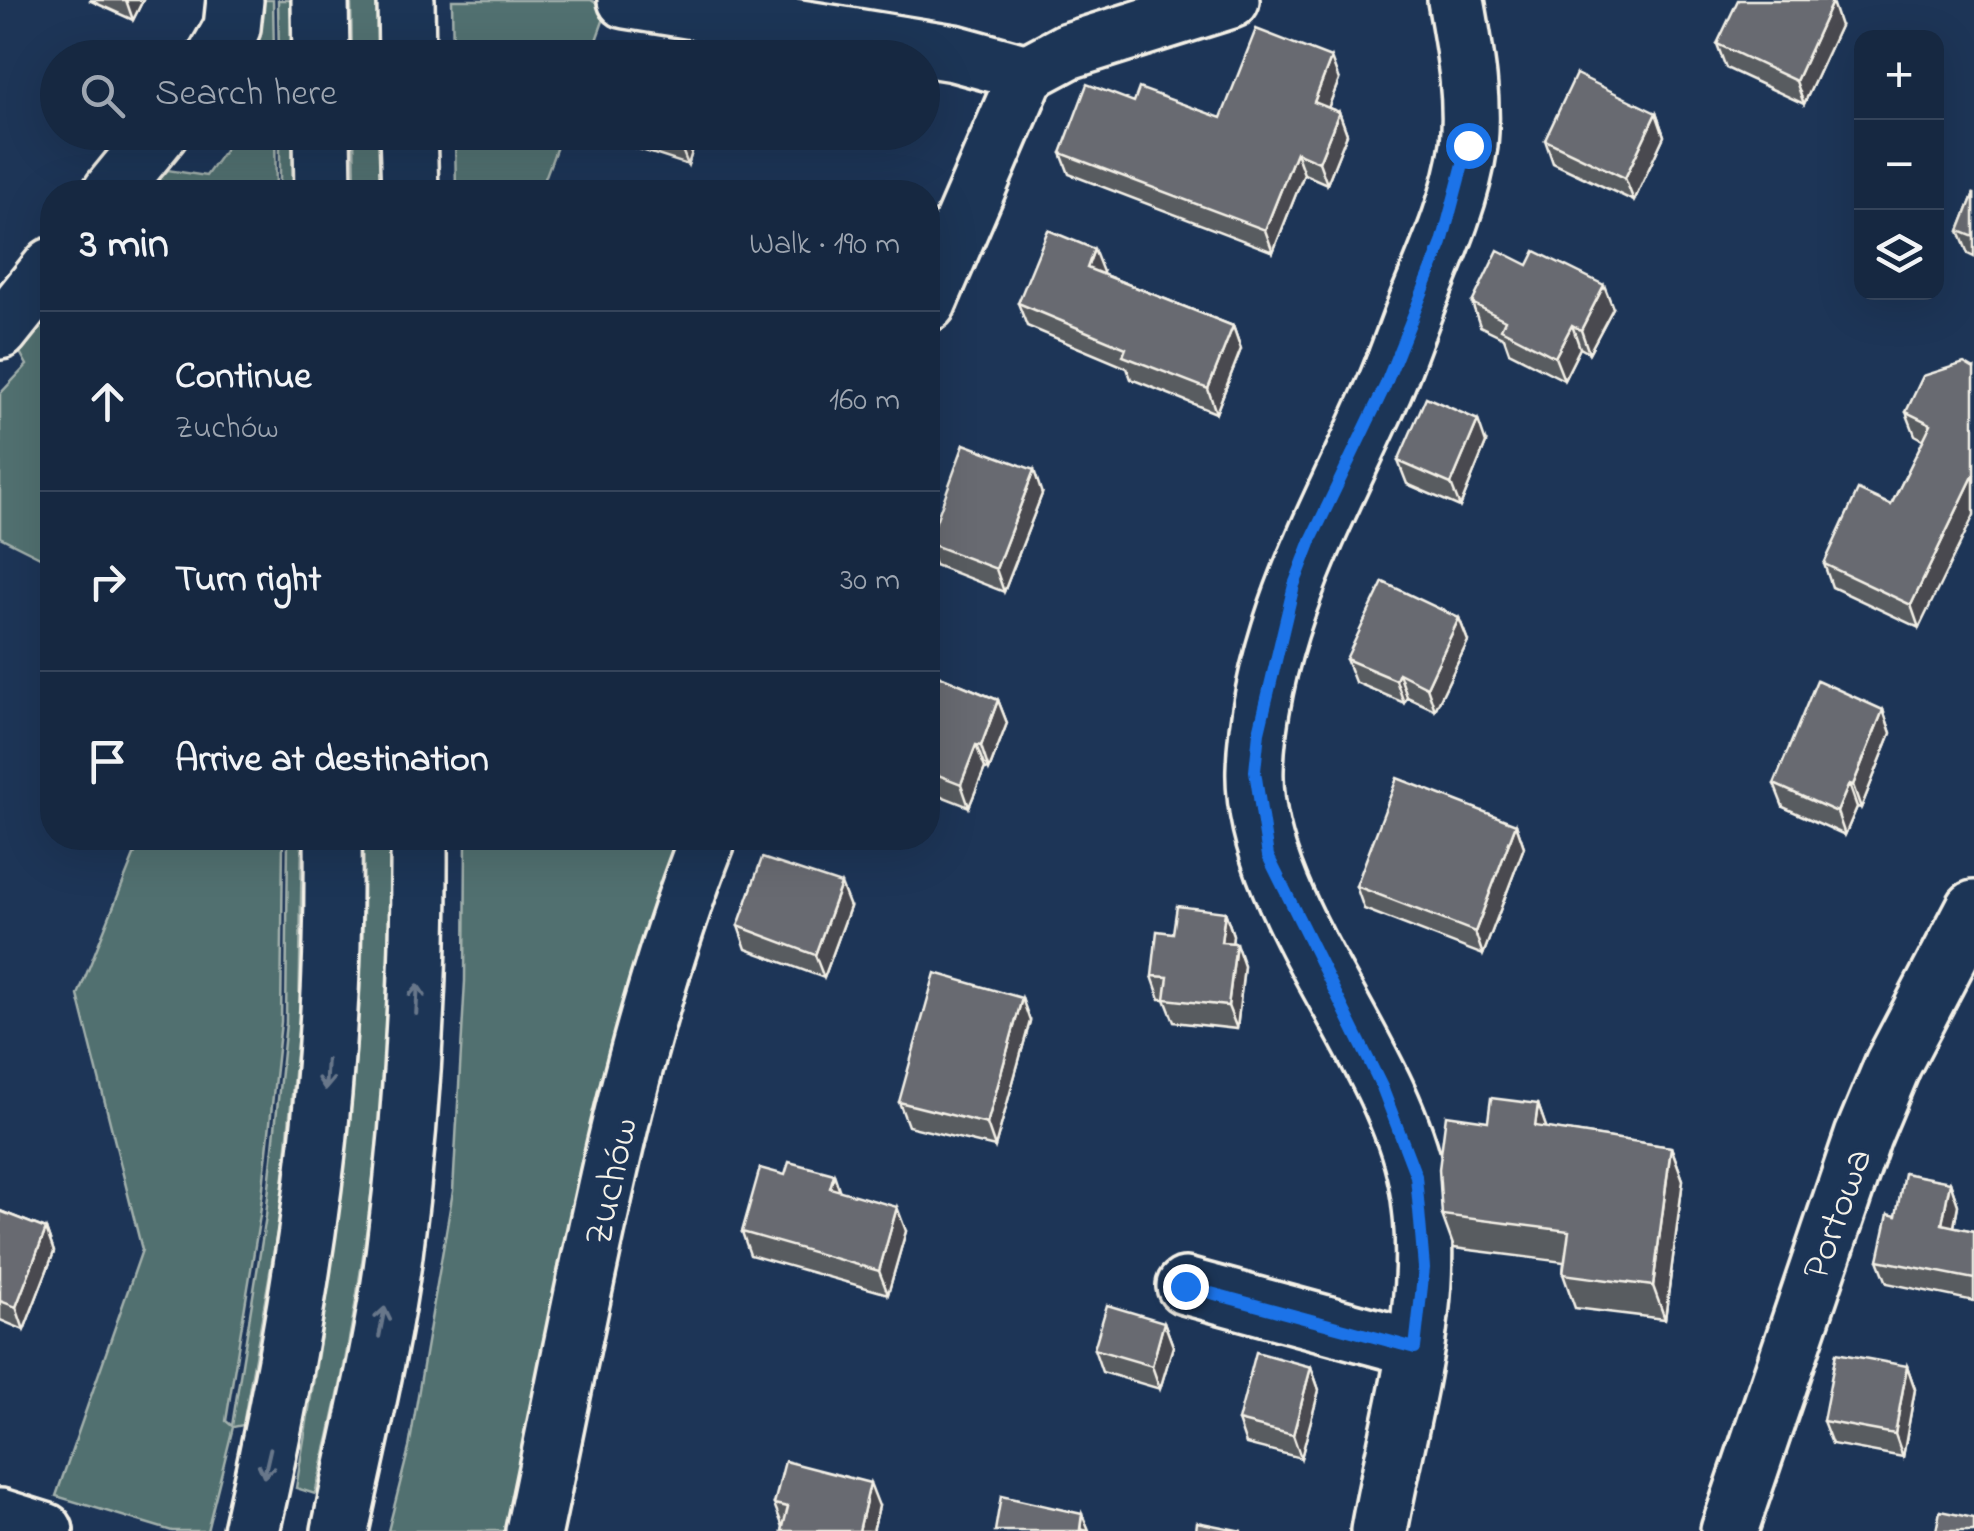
<!DOCTYPE html>
<html lang="en">
<head>
<meta charset="utf-8">
<style>
  body { margin:0; font-family:"Indie Flower",sans-serif; background:#23344c; color:#f1f3f6 }
  .controls { position:absolute; right:30px; top:30px; display:grid; overflow:hidden; border-radius:20px; box-shadow:0 10px 40px #0002 }
  .controls button { width:90px; height:90px; display:grid; place-items:center; padding:0; border:0; border-bottom:2px solid #35445a; background:#162841; color:#f1f3f6; font:50px sans-serif }
  .stop { position:absolute; width:30px; height:30px; margin:-22px; border:8px solid #1a73e8; border-radius:50%; background:#fff }
  .stop.end { background:#1a73e8; border-color:#fff; box-shadow:0 2px 10px #0008 }
  .list { margin:0; padding:0; list-style:none }
  h2 { display:flex; justify-content:space-between; align-items:center; height:130px; margin:0; padding:0 40px; font-size:42px }
  h2 small { font-size:32px; font-weight:400; color:#9ea6b1 }
  .list li { display:grid; grid-template-columns:65px 1fr auto; gap:30px; align-items:center; box-sizing:border-box; height:180px; padding:0 40px; border-top:2px solid #35445a }
  .list b { display:block; font-size:38px; white-space:nowrap }
  .list p { margin:0; font-size:32px; white-space:nowrap; color:#9ea6b1 }
  .list em { font-size:32px; font-style:normal; color:#9ea6b1 }
  .icon { flex:none; width:55px; height:55px; fill:none; stroke:currentColor; stroke-width:2; stroke-linecap:round; stroke-linejoin:round }
  .map { position:relative; flex:none; width:1974px; height:1531px; overflow:hidden }
  .search { position:absolute; background:#162841; box-shadow:0 10px 40px #0002; left:40px; top:40px; width:900px; height:110px; display:flex; align-items:center; gap:25px; box-sizing:border-box; padding:0 35px; border-radius:55px; color:#9ea6b1; font-size:38px }
  .panel { position:absolute; background:#162841; box-shadow:0 10px 40px #0002; left:40px; top:180px; width:900px; height:670px; border-radius:40px }
  .map>svg:first-child { display:block }
  .green { fill:#51706f; stroke:#a2b0ac; stroke-width:2.5 }
  .lines { fill:none; stroke-linecap:round; stroke-linejoin:round }
  .minor-casing { stroke:#f4f1e8; stroke-width:62 }
  .major-casing { stroke:#f4f1e8; stroke-width:62 }
  .path { stroke:#f4f1e8; stroke-width:6; stroke-dasharray:10 8; stroke-linecap:butt }
  .minor { stroke:#1d3557; stroke-width:55 }
  .major { stroke:#1d3557; stroke-width:55 }
  .wall { fill:#595b61; stroke:#f4f1e8; stroke-width:2.5 }
  .shaded-wall { fill:#484a4f; stroke:#f4f1e8; stroke-width:2.5 }
  .building { fill:#676a71; stroke:#f4f1e8; stroke-width:2.5 }
  .oneway { stroke:#68778a }
  .route { stroke:#1a73e8; stroke-width:12 }
  .labels { text-anchor:middle; stroke-width:8; stroke-linejoin:round; paint-order:stroke }
  .street-label { font-size:40px; fill:#f4f1e8; stroke:#1d3557 }
</style>
</head>
<body>
<div class="map">
<svg width="1974" height="1531" viewBox="0 0 1974 1531">
  <rect width="100%" height="100%" fill="#1d3557"/>
  <filter id="ink" filterUnits="userSpaceOnUse"><feTurbulence type="fractalNoise" baseFrequency=".01" numOctaves="2"/><feDisplacementMap in="SourceGraphic" scale="20" xChannelSelector="R" yChannelSelector="G"/><feConvolveMatrix kernelMatrix="1 2 1 2 8 2 1 2 1" color-interpolation-filters="sRGB"/></filter>
  <g filter="url(#ink)">
    <g class="green">
      <polygon points="252,0 273,0 274,57 248,58"/>
      <polygon points="278,0 291,0 291,57 279,57"/>
      <polygon points="351,0 378,0 379,57 352,57"/>
      <polygon points="452,0 591,0 607,10 590,57 453,57"/>
      <polygon points="237,133 275,133 276,192 149,192 168,170 206,176"/>
      <polygon points="280,133 292,133 293,192 280,192"/>
      <polygon points="354,133 379,133 380,192 355,192"/>
      <polygon points="455,133 455,132 562,133 540,192 456,192"/>
      <polygon points="52,305 52,563 0,537 0,394 27,365 17,347"/>
      <polygon points="141,838 283,838 281,1022 260,1215 226,1421 232,1426 266,1216 286,1023 288,838 302,838 299,1023 280,1216 243,1425 233,1427 207,1531 172,1531 56,1496 142,1250 78,995"/>
      <path d="M363,838h28c1,221 -20,441 -76,656l-19,-6c36,-217 72,-430 67,-650z"/>
      <polygon points="466,838 688,838 516,1531 388,1531 409,1448 453,1191 465,981"/>
    </g>
    <g class="lines">
      <defs>
        <g id="minor">
          <polyline points="626,0 954,53 1027,73"/>
          <polyline points="215,58 232,28 235,0"/>
          <polyline points="111,192 160,132"/>
          <polyline points="928,303 1027,73 1068,51 1231,0"/>
          <polyline points="0,331 52,266"/>
          <polyline points="1185,1286 1415,1348"/>
          <polyline points="0,1517 45,1531"/>
          <path d="M534,1531c50,-233 87,-471 174,-693"/>
          <path d="M1379,1531c20,-115 61,-234 38,-351 -27,-134 -166,-275 -162,-411 5,-141 74,-256 129,-380 13,-30 23,-61 35,-91 20,-48 43,-101 50,-153 5,-49 -5,-98 -13,-145"/>
          <polyline points="1729,1531 1863,1136 1893,1064 1974,909"/>
        </g>
        <g id="major">
          <polyline points="320,0 321,58"/>
          <polyline points="406,0 407,58"/>
          <polyline points="322,132 323,192"/>
          <polyline points="408,132 410,192"/>
          <path d="M251,1531c53,-233 85,-454 82,-693"/>
          <path d="M340,1531c19,-91 42,-184 54,-276 18,-139 26,-278 25,-417"/>
        </g>
      </defs>
      <use href="#minor" class="minor-casing"/>
      <use href="#major" class="major-casing"/>
      <polyline class="path" points="928,373 935,356"/>
      <use href="#minor" class="minor"/>
      <use href="#major" class="major"/>
    </g>
    <g class="wall">
      <polygon points="89,0 143,0 133,20"/>
      <polygon points="1840,26 1804,104 1726,68 1717,44"/>
      <polygon points="1339,80 1328,108 1339,112 1347,134 1327,184 1304,174 1273,252 1069,174 1061,153 1134,102 1221,118"/>
      <polygon points="1656,113 1664,136 1634,201 1553,163 1545,140"/>
      <polygon points="616,132 698,132 688,165 620,143"/>
      <polygon points="1974,193 1974,257 1968,254 1959,231"/>
      <polygon points="1103,272 1102,274 1233,326 1241,349 1216,413 1131,379 1127,368 1027,326 1018,303"/>
      <polygon points="1472,303 1613,308 1589,353 1580,348 1564,380 1509,352 1504,338 1480,326"/>
      <polygon points="1974,369 1919,628 1832,587 1824,564 1891,505 1924,440 1915,435 1906,412"/>
      <polygon points="1486,443 1460,507 1407,484 1398,461"/>
      <polygon points="1042,494 1004,592 935,565 928,545 928,539"/>
      <polygon points="1459,618 1468,641 1435,710 1407,697 1404,703 1355,682 1346,659"/>
      <polygon points="928,671 998,700 1007,723 989,770 985,768 969,807 936,794 934,802 928,799"/>
      <polygon points="52,692 52,723 46,706"/>
      <polygon points="1883,710 1891,733 1861,808 1857,807 1845,835 1783,807 1774,784"/>
      <polygon points="1516,824 1524,847 1483,955 1364,909 1356,886"/>
      <polygon points="850,907 824,978 746,949 738,926"/>
      <polygon points="1225,912 1233,935 1232,943 1244,966 1237,1029 1174,1022 1165,999 1160,999 1152,976 1173,933"/>
      <polygon points="1030,1021 995,1147 908,1126 899,1102"/>
      <polygon points="1538,1104 1546,1128 1671,1147 1683,1180 1665,1319 1575,1308 1563,1274 1564,1262 1454,1248 1442,1215 1488,1121"/>
      <polygon points="1950,1182 1958,1205 1954,1227 1974,1231 1974,1301 1887,1283 1878,1260 1896,1216"/>
      <polygon points="839,1191 906,1231 888,1294 750,1255 742,1232"/>
      <polygon points="0,1211 46,1229 54,1252 24,1330 0,1320"/>
      <polygon points="1164,1322 1173,1346 1160,1389 1102,1372 1094,1349"/>
      <polygon points="1907,1366 1915,1389 1903,1457 1832,1444 1823,1421"/>
      <polygon points="1311,1367 1319,1390 1301,1458 1246,1444 1238,1421"/>
      <polygon points="774,1504 879,1506 873,1531 782,1531 783,1527"/>
    </g>
    <g class="shaded-wall">
      <polygon points="126,0 143,0 133,20"/>
      <polygon points="1832,2 1840,26 1804,104 1796,81"/>
      <polygon points="1331,58 1339,80 1322,124 1314,102"/>
      <polygon points="1339,112 1347,134 1327,184 1319,162"/>
      <polygon points="1656,113 1664,136 1634,201 1625,178"/>
      <polygon points="682,132 698,132 688,165 679,142"/>
      <polygon points="1296,152 1304,174 1273,252 1265,230"/>
      <polygon points="1094,249 1103,272 1095,291 1087,268"/>
      <polygon points="1604,285 1613,308 1589,353 1581,330"/>
      <polygon points="1572,325 1580,348 1564,380 1555,357"/>
      <polygon points="1233,326 1241,349 1216,413 1208,389"/>
      <polygon points="1478,420 1486,443 1460,507 1451,484"/>
      <polygon points="1034,470 1042,494 1004,592 996,569"/>
      <polygon points="1974,474 1974,515 1919,628 1911,605"/>
      <polygon points="1459,618 1468,641 1435,710 1427,687"/>
      <polygon points="1399,673 1407,697 1404,703 1396,680"/>
      <polygon points="998,700 1007,723 989,770 981,746"/>
      <polygon points="1883,710 1891,733 1861,808 1853,785"/>
      <polygon points="976,745 985,768 969,807 961,784"/>
      <polygon points="928,771 936,794 934,802 928,784"/>
      <polygon points="1849,784 1857,807 1845,835 1837,812"/>
      <polygon points="1516,824 1524,847 1483,955 1475,932"/>
      <polygon points="841,884 850,907 824,978 815,955"/>
      <polygon points="1225,912 1233,935 1230,965 1221,942"/>
      <polygon points="1236,943 1244,966 1237,1029 1228,1006"/>
      <polygon points="1022,998 1030,1021 995,1147 987,1124"/>
      <polygon points="1538,1104 1550,1138 1535,1126"/>
      <polygon points="1671,1147 1683,1180 1665,1319 1653,1286"/>
      <polygon points="834,1174 842,1198 830,1188"/>
      <polygon points="1950,1182 1958,1205 1950,1247 1942,1224"/>
      <polygon points="897,1207 906,1231 888,1294 879,1271"/>
      <polygon points="46,1229 54,1252 24,1330 16,1307"/>
      <polygon points="1164,1322 1173,1346 1160,1389 1152,1366"/>
      <polygon points="1907,1366 1915,1389 1903,1457 1895,1434"/>
      <polygon points="1311,1367 1319,1390 1301,1458 1293,1435"/>
      <polygon points="870,1483 879,1506 873,1531 859,1531"/>
      <polygon points="1082,1514 1089,1531 1080,1531"/>
    </g>
    <g class="building">
      <polygon points="1738,0 1826,0 1832,2 1796,81 1717,44"/>
      <polygon points="1256,29 1331,58 1314,102 1339,112 1319,162 1296,152 1265,230 1061,153 1087,84 1134,102 1139,88 1221,118"/>
      <polygon points="1576,74 1656,113 1625,178 1545,140"/>
      <polygon points="650,132 682,132 679,142"/>
      <polygon points="1974,193 1974,237 1959,231"/>
      <polygon points="1048,230 1094,249 1087,268 1233,326 1208,389 1123,356 1126,348 1018,303"/>
      <polygon points="1498,250 1528,265 1535,251 1604,285 1581,330 1572,325 1555,357 1501,329 1505,320 1472,303"/>
      <polygon points="1964,363 1974,369 1974,474 1911,605 1824,564 1858,490 1891,505 1931,424 1906,412 1923,376"/>
      <polygon points="1426,397 1478,420 1451,484 1398,461"/>
      <polygon points="964,444 1034,470 996,569 928,543"/>
      <polygon points="1383,582 1459,618 1427,687 1399,673 1396,680 1346,659"/>
      <polygon points="928,671 998,700 981,746 976,745 961,784 928,771 928,772"/>
      <polygon points="1817,680 1883,710 1853,785 1849,784 1837,812 1774,784"/>
      <polygon points="52,692 52,709 46,706"/>
      <polygon points="1397,778 1516,824 1475,932 1356,886"/>
      <polygon points="762,858 841,884 815,955 738,926"/>
      <polygon points="1177,906 1225,912 1221,942 1236,943 1228,1006 1165,999 1168,977 1152,976 1157,931 1173,933"/>
      <polygon points="935,973 1022,998 987,1124 899,1102"/>
      <polygon points="1491,1098 1538,1104 1535,1126 1671,1147 1653,1286 1563,1274 1569,1231 1442,1215 1439,1169 1446,1115 1488,1121"/>
      <polygon points="789,1162 834,1174 830,1188 897,1207 879,1271 742,1232 760,1168 785,1175"/>
      <polygon points="1904,1173 1950,1182 1942,1224 1974,1231 1974,1279 1878,1260 1888,1214 1896,1216"/>
      <polygon points="0,1211 46,1229 16,1307 0,1301"/>
      <polygon points="1107,1305 1164,1322 1152,1366 1094,1349"/>
      <polygon points="1256,1352 1311,1367 1293,1435 1238,1421"/>
      <polygon points="1836,1353 1907,1366 1895,1434 1823,1421"/>
      <polygon points="785,1461 870,1483 859,1531 782,1531 788,1507 774,1504"/>
      <polygon points="1001,1496 1082,1514 1080,1529 1088,1531 995,1531"/>
      <polygon points="1940,1511 1974,1518 1974,1531 1936,1531"/>
      <polygon points="1197,1522 1242,1531 1196,1531"/>
    </g>
    <defs><path id="oneway-shaft" d="M-6 0H5M1.5-3L5.5 0L1.5 3" fill="none" stroke-width="1.6" stroke-linecap="round" stroke-linejoin="round" transform="scale(2.5)"/></defs>
    <g class="oneway">
      <use href="#oneway-shaft" transform="translate(417 999) rotate(-87)"/>
      <use href="#oneway-shaft" transform="translate(326 1075) rotate(93)"/>
      <use href="#oneway-shaft" transform="translate(382 1322) rotate(-79)"/>
      <use href="#oneway-shaft" transform="translate(267 1463) rotate(103)"/>
    </g>
  </g>
  <g class="lines" filter="url(#ink)">
    <polyline class="route" points="1185,1286 1415,1348 1424,1268 1416,1176 1382,1087 1268,856 1255,771 1259,732 1294,585 1312,538 1385,386 1442,243 1468,145"/>
  </g>
  <g class="labels">
    <g class="street-label">
      <text transform="translate(609 1181) rotate(-78)" y="14">Zuchów</text>
      <text transform="translate(1835 1213) rotate(-70)" y="14">Portowa</text>
    </g>
  </g>
</svg>
<div class="controls">
<button>+</button>
<button>−</button>
<button><svg class="icon" aria-label="layers" viewBox="0 0 24 24"><path d="M12 4l9 5-9 5-9-5zM3 14l9 5 9-5"/></svg></button>
</div>
<div class="stop" style="left:1468px;top:145px"></div>
<div class="stop end" style="left:1185px;top:1286px"></div>
<div class="search"><svg class="icon" aria-label="search" viewBox="0 0 24 24"><circle cx="10" cy="10" r="6"/><path d="M15 15l6 6"/></svg>Search here</div>
<section class="panel">
<h2>3 min<small>Walk · 190 m</small></h2>
<ul class="list">
<li><svg class="icon" aria-label="ahead" viewBox="0 0 24 24"><path d="M12 20V5M6 11l6-6 6 6"/></svg><div><b>Continue</b><p>Zuchów</p></div><em>160 m</em></li>
<li><svg class="icon" aria-label="right" viewBox="0 0 24 24"><path d="M7 20v-9h11M14 6l5 5-5 5"/></svg><div><b>Turn right</b></div><em>30 m</em></li>
<li><svg class="icon" aria-label="arrive" viewBox="0 0 24 24"><path d="M6 21V4h12l-3 4 3 4H6"/></svg><div><b>Arrive at destination</b></div></li>
</ul>
</section>
</div>
</body>
</html>
